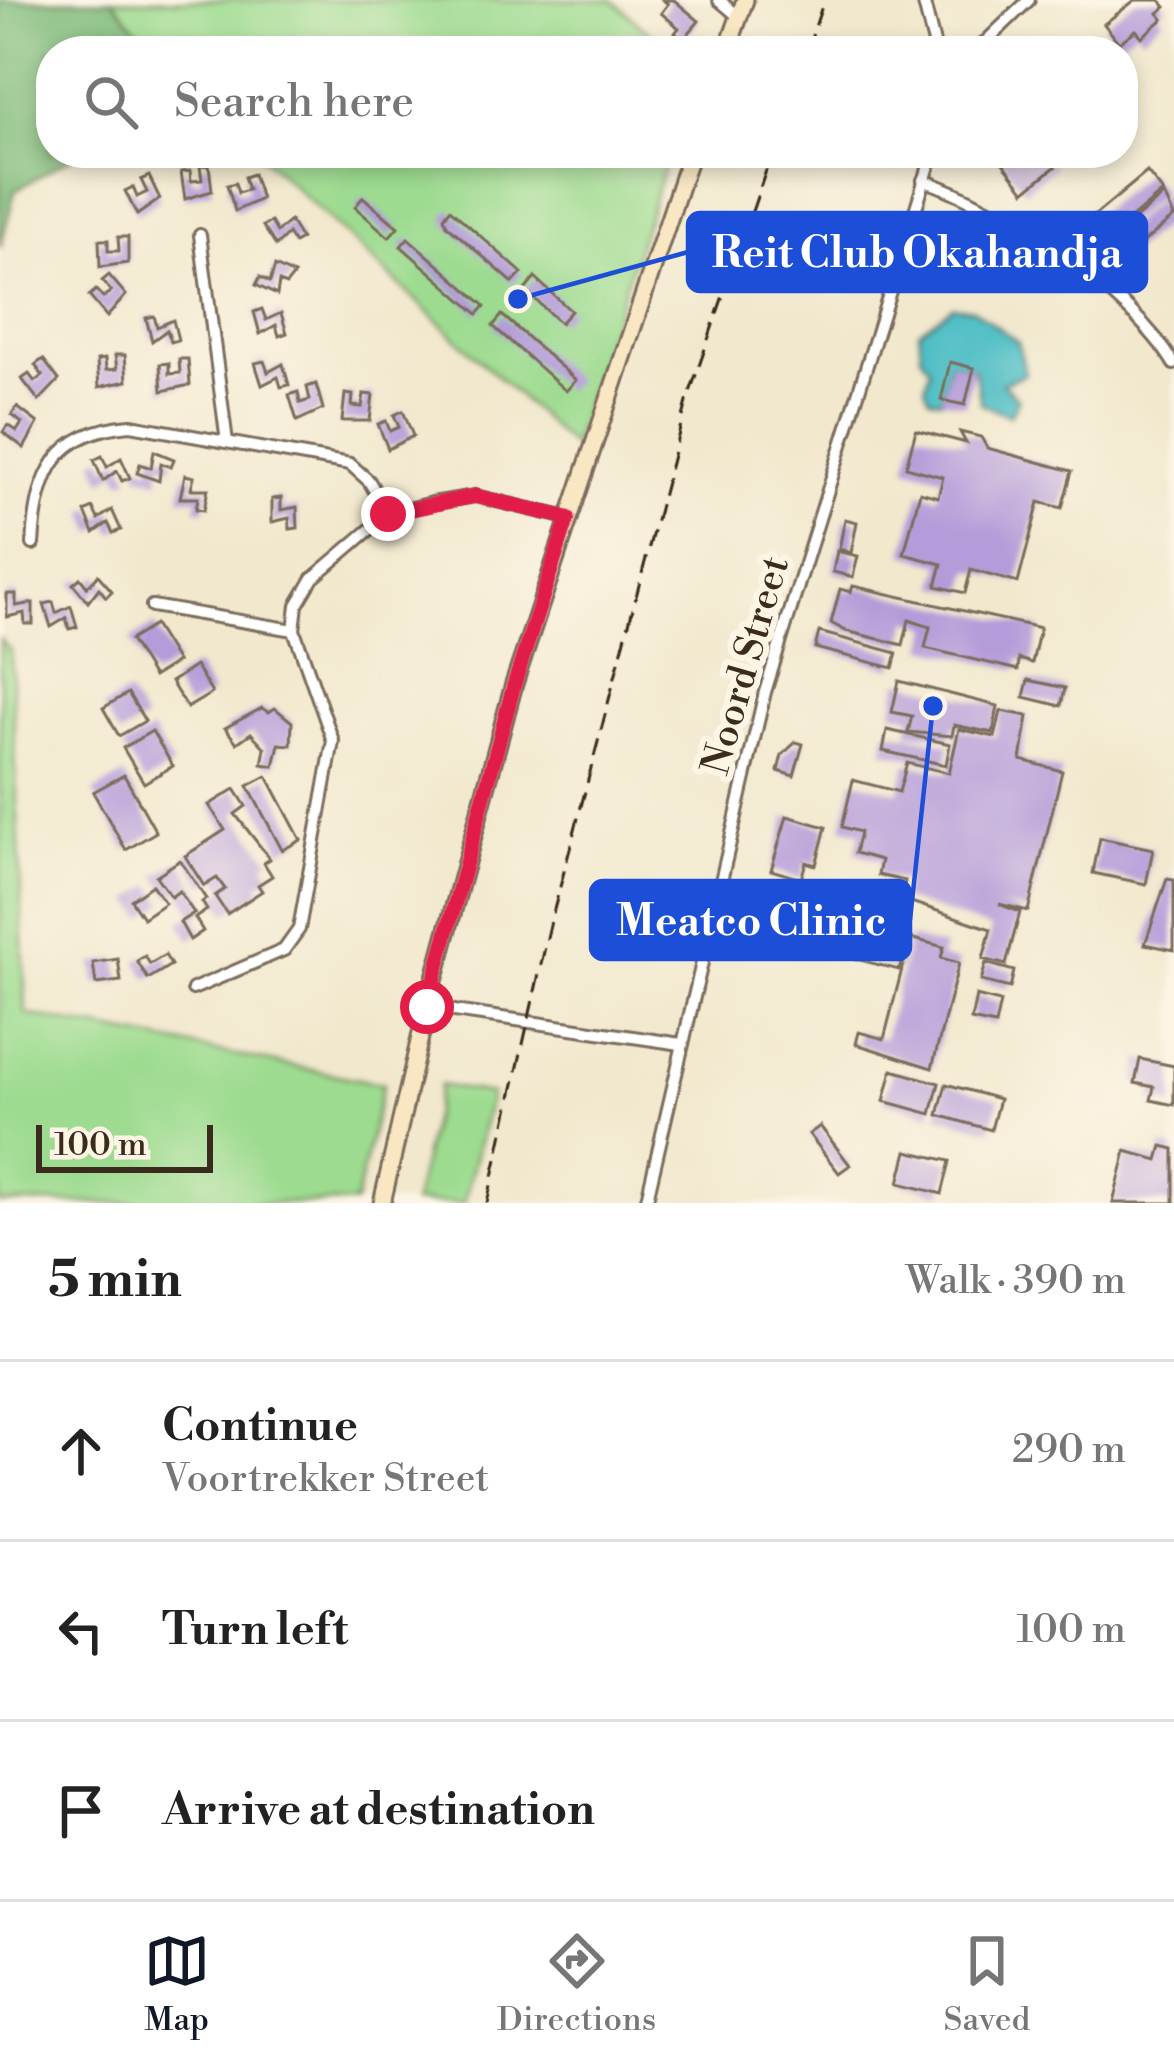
<!DOCTYPE html>
<html lang="en">
<head>
<meta charset="utf-8">
<style>
  body { margin:0; font-family:"Libre Bodoni",serif; background:#f2f2f2; color:#222 }
  .scale { position:absolute; left:36px; bottom:30px; width:177px; box-sizing:border-box; padding-left:12px; border:6px solid #3b2a1e; border-top:0; font-size:33px; line-height:42px; white-space:nowrap; color:#3b2a1e; -webkit-text-stroke:9px #fcf5e5; paint-order:stroke }
  .stop { position:absolute; width:36px; height:36px; margin:-27px; border:9px solid #e11d48; border-radius:50%; background:#fff }
  .stop.end { background:#e11d48; border-color:#fff; box-shadow:0 3px 12px #0008 }
  .list { margin:0; padding:0; list-style:none }
  h2 { display:flex; justify-content:space-between; align-items:center; height:156px; margin:0; padding:0 48px; font-size:51px }
  h2 small { font-size:39px; font-weight:400; color:#767676 }
  .list li { display:grid; grid-template-columns:78px 1fr auto; gap:36px; align-items:center; box-sizing:border-box; height:180px; padding:0 48px; border-top:3px solid #e0e0e0 }
  .list b { display:block; font-size:45px; white-space:nowrap }
  .list p { margin:0; font-size:39px; white-space:nowrap; color:#767676 }
  .list em { font-size:39px; font-style:normal; color:#767676 }
  .icon { flex:none; width:66px; height:66px; fill:none; stroke:currentColor; stroke-width:2; stroke-linecap:round; stroke-linejoin:round }
  .map { position:relative; flex:none; width:1174px; height:1203px; overflow:hidden }
  .search { position:absolute; background:#fff; box-shadow:0 6px 18px #0003; left:36px; right:36px; top:36px; height:132px; display:flex; align-items:center; gap:30px; box-sizing:border-box; padding:0 42px; border-radius:48px; color:#767676; font-size:45px }
  .sheet { height:696px; background:#fff }
  nav { display:flex; justify-content:space-around; align-items:center; box-sizing:border-box; height:168px; border-top:3px solid #e0e0e0; background:#fff; font-size:33px; color:#767676 }
  nav a { display:grid; justify-items:center; gap:6px }
  nav .on { color:#111827 }
  .map>svg:first-child { display:block }
  .green { fill:#9ddb90; stroke:#6c8257; stroke-width:3 }
  .forest { fill:#7ebb7a; stroke:#5c724c; stroke-width:3 }
  .water { fill:#51bfc6; stroke:#467472; stroke-width:3 }
  .building { fill:#b49bd9 }
  .lines { fill:none; stroke-linecap:round; stroke-linejoin:round }
  .minor-casing { stroke:#7b6c5b; stroke-width:16 }
  .secondary-casing { stroke:#7b6c5b; stroke-width:21 }
  .minor { stroke:#fff; stroke-width:10 }
  .secondary { stroke:#f9e7c3; stroke-width:15 }
  .rail { stroke:#3b2a1e; stroke-width:3; stroke-dasharray:18 9; stroke-linecap:butt }
  .route { stroke:#e11d48; stroke-width:15 }
  .labels { text-anchor:middle; stroke-width:12; stroke-linejoin:round; paint-order:stroke }
  .street-label { font-size:39px; fill:#3b2a1e; stroke:#fcf5e5 }
  .leader { fill:none; stroke:#1d4ed8; stroke-width:4.5 }
  .callout-dot { fill:#1d4ed8; stroke:#fcf5e5; stroke-width:4.5 }
  .callout { fill:#1d4ed8; stroke:#1d4ed8; stroke-width:4.5 }
  .callout-label { font-size:42px; text-anchor:middle; font-weight:bold; fill:#fff }
</style>
</head>
<body>
<div class="map">
<svg width="1174" height="1203" viewBox="0 0 1174 1203">
  <rect width="100%" height="100%" fill="#fcf5e5"/>
  <filter id="ink" filterUnits="userSpaceOnUse"><feTurbulence type="fractalNoise" baseFrequency=".00833" numOctaves="2"/><feDisplacementMap in="SourceGraphic" scale="24" xChannelSelector="R" yChannelSelector="G"/><feConvolveMatrix kernelMatrix="1 2 1 2 8 2 1 2 1" color-interpolation-filters="sRGB"/></filter>
  <filter id="wash" filterUnits="userSpaceOnUse"><feTurbulence type="fractalNoise" baseFrequency=".004" numOctaves="4" result="noise"/><feDisplacementMap in="SourceGraphic" scale="48" xChannelSelector="R" yChannelSelector="G"/><feGaussianBlur stdDeviation="2.7" result="paint"/><feColorMatrix in="noise" values="0 0 0 0 0 0 0 0 0 0 0 0 0 0 0 0 0 1.4 0 .05"/><feComposite in="paint" operator="in"/></filter>
  <g filter="url(#wash)">
    <rect width="100%" height="100%" fill="#f1e8cd"/>
    <g class="green">
      <polygon points="112,0 612,0 671,51 156,51"/>
      <polygon points="258,153 669,153 572,446"/>
      <polygon points="0,639 11,652 26,1014 383,1084 355,1203 0,1203"/>
      <polygon points="440,1085 491,1094 464,1203 413,1203"/>
    </g>
    <polygon class="forest" points="0,0 112,0 156,51 51,51 51,153 78,153 15,191 0,248"/>
    <polygon class="water" points="953,306 973,309 1018,342 1025,374 1002,383 1018,399 1010,415 981,404 974,368 950,362 941,400 930,398 925,387 930,368 921,355 919,331"/>
    <g id="blocks">
      <g class="building">
        <polygon points="663,0 674,0 699,21 683,40 675,33 679,28 661,13 668,4"/>
        <polygon points="1135,0 1160,0 1166,7 1158,13 1163,19 1142,37 1136,30 1119,43 1104,24"/>
        <polygon points="995,153 1043,153 1055,167 1025,191"/>
        <polygon points="209,165 212,191 185,199 181,172 190,171 191,181 202,180 200,166"/>
        <polygon points="1147,172 1163,192 1099,246 1082,226"/>
        <polygon points="253,174 261,199 235,211 227,185 235,183 238,193 248,190 244,177"/>
        <polygon points="149,176 160,199 137,215 125,191 133,187 137,197 147,192 141,180"/>
        <polygon points="1164,195 1174,217 1122,260 1107,243"/>
        <polygon points="363,197 398,227 389,237 355,207"/>
        <polygon points="450,209 522,273 513,283 447,225 444,217"/>
        <polygon points="290,221 301,239 294,243 288,234 276,246 263,226 271,222 277,232"/>
        <polygon points="118,237 128,237 128,263 100,267 99,240 108,240 108,251 119,251"/>
        <polygon points="408,238 485,306 478,314 401,246"/>
        <polygon points="275,266 294,275 286,285 279,282 277,295 256,285 260,277 270,282"/>
        <polygon points="109,275 126,295 107,317 89,296 96,290 103,298 111,291 102,281"/>
        <polygon points="535,278 571,311 560,323 525,290"/>
        <polygon points="262,309 266,320 281,313 287,333 279,336 276,325 260,334 254,312"/>
        <polygon points="502,315 576,380 566,391 493,326"/>
        <polygon points="154,316 157,327 173,320 178,340 171,342 167,330 152,341 146,318"/>
        <polygon points="115,355 125,355 127,381 99,387 97,360 105,359 106,370 117,369"/>
        <polygon points="43,359 59,380 39,401 22,379 29,374 35,382 43,376 35,365"/>
        <polygon points="179,359 188,359 190,385 162,391 160,364 169,363 169,374 180,373"/>
        <polygon points="264,361 268,372 283,364 289,385 281,387 278,377 262,385 255,363"/>
        <polygon points="950,362 974,368 965,405 941,400"/>
        <polygon points="316,384 323,409 297,421 289,395 298,392 300,403 310,400 307,387"/>
        <polygon points="345,394 353,395 352,406 362,407 364,394 373,395 370,421 342,421"/>
        <polygon points="17,407 38,423 24,448 3,432 8,425 17,431 22,423 12,415"/>
        <polygon points="403,411 413,436 388,449 378,424 386,421 390,431 399,427 394,415"/>
        <polygon points="916,430 966,443 960,432 981,437 987,448 1072,471 1062,508 1039,502 1018,583 971,570 965,593 936,586 942,564 904,554 920,492 938,497 943,477 906,467"/>
        <polygon points="154,451 174,459 171,467 161,463 159,481 137,473 140,464 151,468"/>
        <polygon points="102,456 107,467 121,458 130,478 122,481 117,471 103,481 94,460"/>
        <polygon points="185,475 194,477 191,489 208,489 204,510 196,509 198,498 180,498"/>
        <polygon points="281,498 281,510 297,507 298,528 290,529 289,518 272,522 272,499"/>
        <polygon points="93,508 98,519 112,510 121,530 113,533 108,523 94,533 85,512"/>
        <polygon points="845,519 857,522 851,553 839,549"/>
        <polygon points="837,551 858,556 853,577 833,572"/>
        <polygon points="98,575 112,591 106,597 99,588 88,602 73,584 80,578 87,587"/>
        <polygon points="853,586 1040,628 1032,663 1019,659 1018,670 925,648 930,627 909,620 903,645 846,631 831,623 840,589 851,592"/>
        <polygon points="7,594 16,594 16,606 33,603 33,624 25,624 24,613 7,617"/>
        <polygon points="53,602 56,613 71,606 77,627 69,629 66,618 51,627 44,604"/>
        <polygon points="154,625 177,662 153,677 130,640"/>
        <polygon points="819,632 897,653 893,668 815,648"/>
        <polygon points="195,666 212,693 187,708 171,682"/>
        <polygon points="1028,680 1065,688 1061,706 1024,697"/>
        <polygon points="899,681 998,706 993,733 954,725 952,736 908,732 912,716 892,712"/>
        <polygon points="128,693 145,721 119,736 103,708"/>
        <polygon points="262,708 269,712 275,708 292,722 291,745 279,744 274,766 262,764 265,748 251,733 237,743 225,728"/>
        <polygon points="1001,711 1028,716 1021,760 1062,771 1028,911 999,904 1020,912 1006,965 983,959 991,929 902,899 905,881 878,875 881,860 855,853 860,832 842,827 853,780 899,792 907,763 949,773 959,729 995,737"/>
        <polygon points="887,730 950,744 946,765 883,751"/>
        <polygon points="152,731 173,766 144,783 123,748"/>
        <polygon points="796,742 803,744 794,776 778,771 782,755"/>
        <polygon points="124,775 156,832 126,850 93,792"/>
        <polygon points="267,776 301,840 282,850 248,786"/>
        <polygon points="235,789 246,806 235,814 270,859 264,863 272,876 258,885 262,891 227,914 215,896 225,889 217,878 204,886 185,856 225,830 209,805"/>
        <polygon points="787,816 826,827 816,865 806,862 801,879 771,870"/>
        <polygon points="1100,838 1153,849 1146,884 1093,873"/>
        <polygon points="180,860 206,899 202,902 207,910 195,918 203,931 190,940 180,922 194,913 179,891 171,897 156,876"/>
        <polygon points="1167,879 1174,880 1174,950 1145,944"/>
        <polygon points="152,885 165,903 143,918 131,900"/>
        <polygon points="843,923 907,939 899,970 836,954"/>
        <polygon points="910,938 944,947 941,958 959,963 932,1068 856,1044 859,1032 884,1039"/>
        <polygon points="165,955 171,965 148,979 137,961 145,956 150,964"/>
        <polygon points="118,959 121,981 96,984 93,963"/>
        <polygon points="986,963 1014,971 1010,988 981,981"/>
        <polygon points="976,996 1000,1002 995,1025 971,1020"/>
        <polygon points="1140,1059 1174,1066 1174,1105 1151,1100 1154,1087 1135,1083"/>
        <polygon points="892,1070 939,1083 931,1114 884,1101"/>
        <polygon points="946,1084 999,1099 991,1130 938,1115"/>
        <polygon points="820,1126 850,1165 839,1173 809,1134"/>
        <polygon points="1162,1146 1174,1149 1174,1203 1113,1203 1126,1151 1158,1160"/>
        <polygon points="907,1151 950,1161 942,1194 899,1183"/>
      </g>
    </g>
  </g>
  <g filter="url(#ink)">
    <use href="#blocks" fill-opacity="0" stroke="#7b6c5b" stroke-width="3"/>
    <g class="lines">
      <defs>
        <g id="minor">
          <polyline points="719,0 739,17"/>
          <polyline points="923,0 936,51"/>
          <polyline points="976,51 1029,0"/>
          <path d="M923,180c81,28 207,111 251,184"/>
          <polyline points="200,235 227,442"/>
          <path d="M33,544c4,-70 22,-113 98,-119l219,39 19,17 19,33"/>
          <polyline points="152,606 294,630"/>
          <polyline points="193,989 284,950 299,929 333,741 294,630 297,605 313,578 388,514 432,503 475,496 568,518"/>
          <polyline points="427,1007 681,1044"/>
          <polyline points="646,1203 765,692 933,153"/>
        </g>
        <g id="secondary">
          <polyline points="727,51 745,0"/>
          <polyline points="382,1203 427,1007 514,684 691,153"/>
        </g>
      </defs>
      <use href="#minor" class="minor-casing"/>
      <use href="#secondary" class="secondary-casing"/>
      <use href="#minor" class="minor"/>
      <use href="#secondary" class="secondary"/>
      <g class="rail">
        <polyline points="807,51 824,0"/>
        <polyline points="487,1203 550,925 688,398 772,153"/>
      </g>
    </g>
  </g>
  <g class="lines" filter="url(#ink)">
    <polyline class="route" points="388,514 475,496 568,518 514,685 427,1007"/>
  </g>
  <g class="labels">
    <g class="street-label">
      <text transform="translate(744 665) rotate(-74)" y="14">Noord Street</text>
    </g>
  </g>
  <path class="leader" d="M518 299L688 252M933 706L910 920"/>
  <g class="callout-dot">
    <circle cx="518" cy="299" r="12"/>
    <circle cx="933" cy="706" r="12"/>
  </g>
  <g class="callout">
    <rect x="688" y="213" width="458" height="78" rx="12"/>
    <rect x="591" y="881" width="319" height="78" rx="12"/>
  </g>
  <g class="callout-label">
    <text x="917" y="267">Reit Club Okahandja</text>
    <text x="751" y="935">Meatco Clinic</text>
  </g>
</svg>
<div class="scale">100 m</div>
<div class="stop" style="left:427px;top:1007px"></div>
<div class="stop end" style="left:388px;top:514px"></div>
<div class="search"><svg class="icon" aria-label="search" viewBox="0 0 24 24"><circle cx="10" cy="10" r="6"/><path d="M15 15l6 6"/></svg>Search here</div>
</div>
<section class="sheet">
<h2>5 min<small>Walk · 390 m</small></h2>
<ul class="list">
<li><svg class="icon" aria-label="ahead" viewBox="0 0 24 24"><path d="M12 20V5M6 11l6-6 6 6"/></svg><div><b>Continue</b><p>Voortrekker Street</p></div><em>290 m</em></li>
<li><svg class="icon" aria-label="left" viewBox="0 0 24 24"><path d="M17 20v-9H6M10 6l-5 5 5 5"/></svg><div><b>Turn left</b></div><em>100 m</em></li>
<li><svg class="icon" aria-label="arrive" viewBox="0 0 24 24"><path d="M6 21V4h12l-3 4 3 4H6"/></svg><div><b>Arrive at destination</b></div></li>
</ul>
</section>
<nav>
<a class="on"><svg class="icon" aria-label="map" viewBox="0 0 24 24"><path d="M3 6l6-2 6 2 6-2v14l-6 2-6-2-6 2zM9 4v14M15 6v14"/></svg>Map</a>
<a><svg class="icon" aria-label="directions" viewBox="0 0 24 24"><path d="M12 3l9 9-9 9-9-9zM9 14v-3h6M13 9l2 2-2 2"/></svg>Directions</a>
<a><svg class="icon" aria-label="saved" viewBox="0 0 24 24"><path d="M7 4h10v16l-5-4-5 4z"/></svg>Saved</a>
</nav>
</body>
</html>
